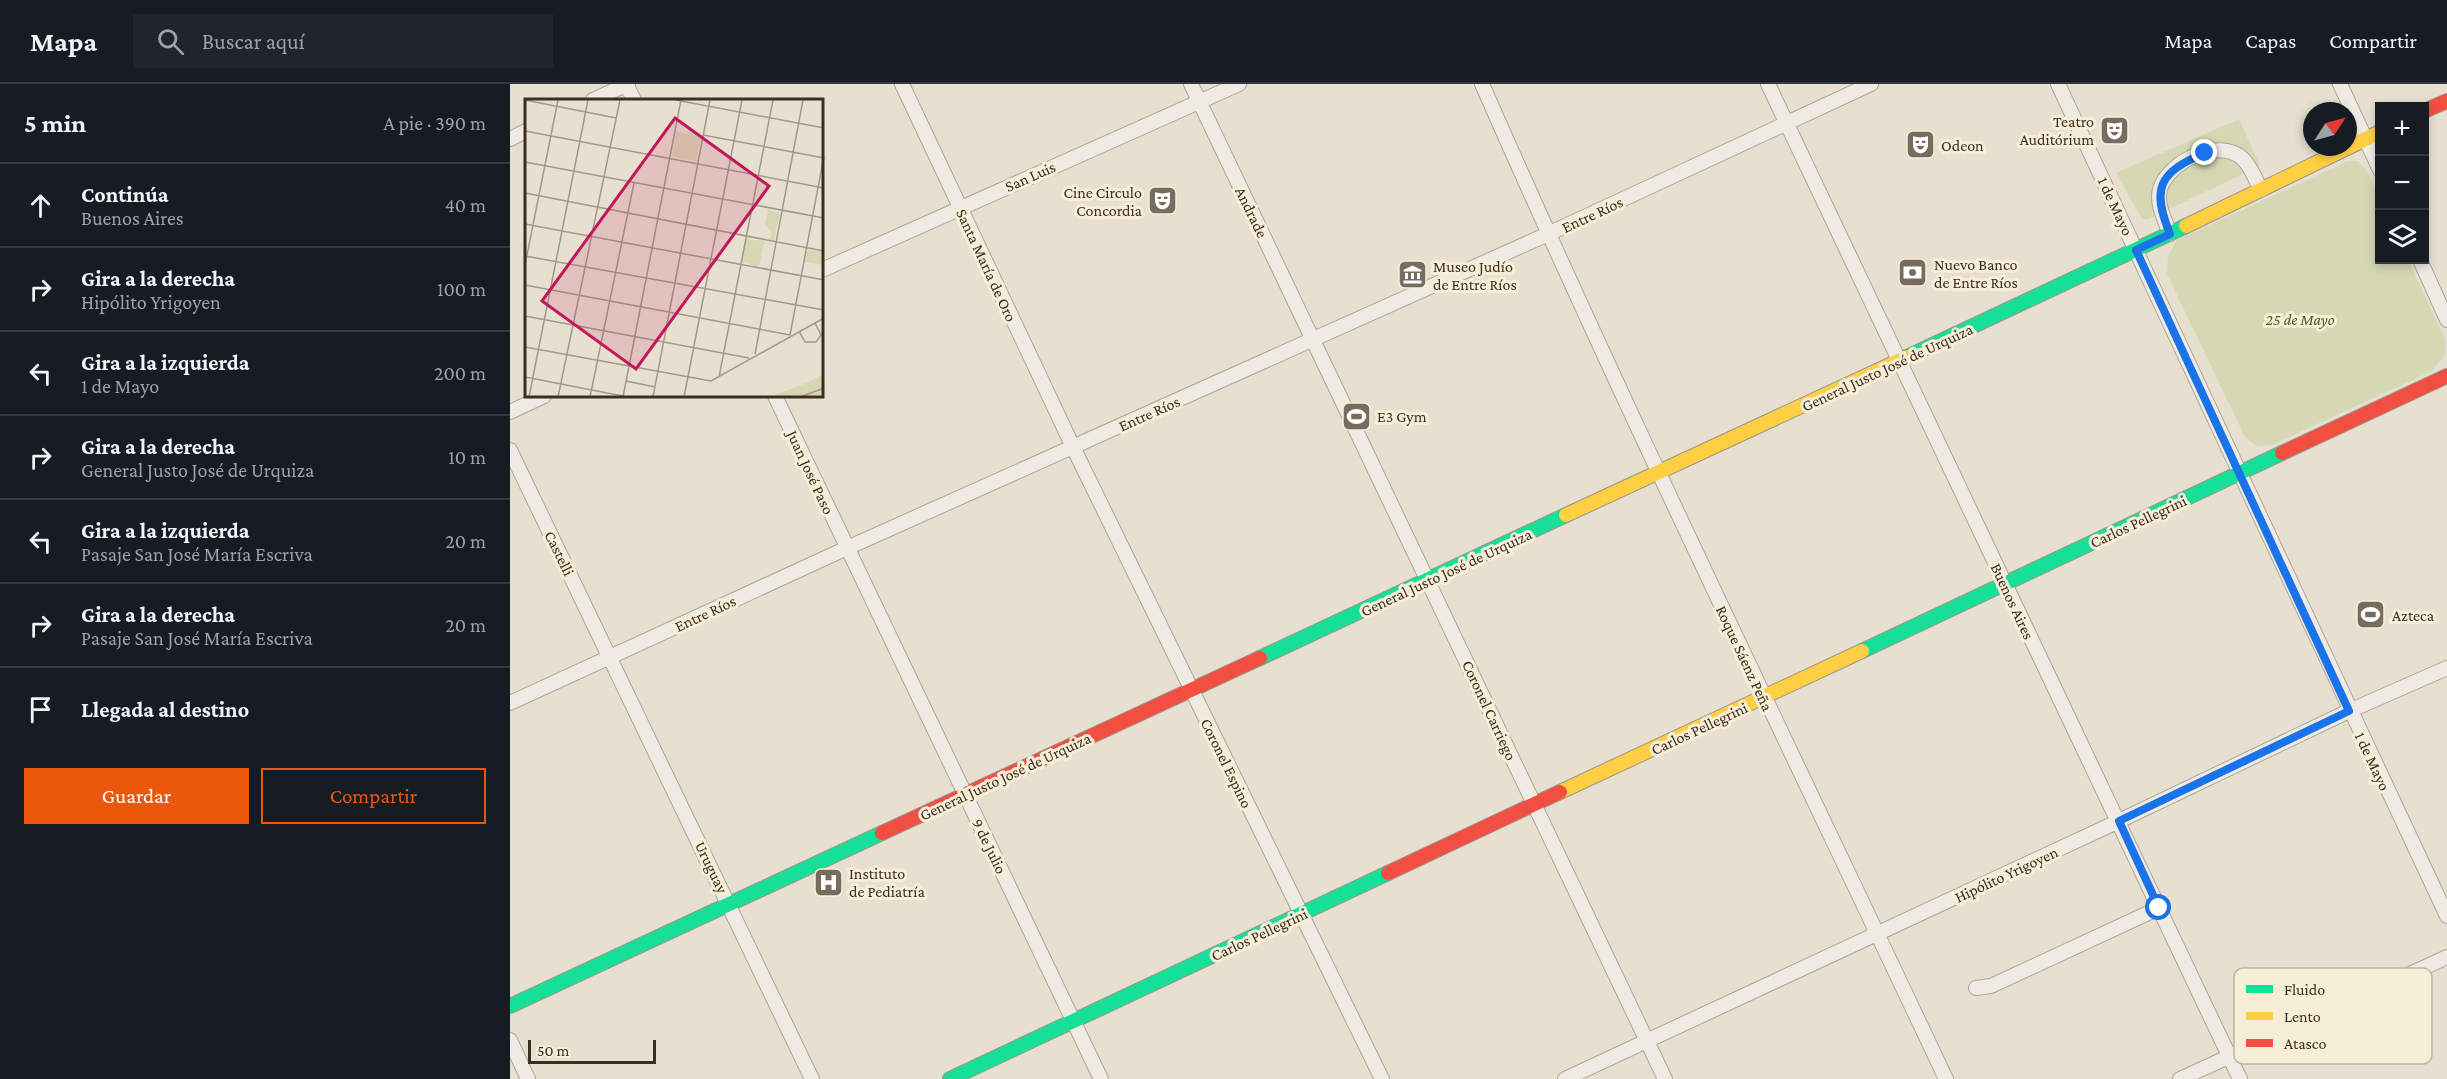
<!DOCTYPE html>
<html lang="es">
<head>
<meta charset="utf-8">
<style>
  body { margin:0; font-family:"Crimson Pro",serif; background:#20242c; color:#f1f3f6 }
  .controls { position:absolute; right:18px; top:18px; display:grid; overflow:hidden; border-radius:0px; box-shadow:0 3px 9px #0003 }
  .controls button { width:54px; height:54px; display:grid; place-items:center; padding:0; border:0; border-bottom:2px solid #363941; background:#171b24; color:#f1f3f6; font:30px sans-serif }
  .compass { position:absolute; left:1793px; top:18px; width:54px; height:54px; border-radius:50%; background:#171b24; box-shadow:0 3px 9px #0003; rotate:54deg }
  .scale { position:absolute; left:18px; bottom:15px; width:128px; box-sizing:border-box; padding-left:6px; border:3px solid #3d2e20; border-top:0; font-size:16px; line-height:21px; white-space:nowrap; color:#3d2e20; -webkit-text-stroke:4px #f7eed8; paint-order:stroke }
  .stop { position:absolute; width:18px; height:18px; margin:-14px; border:4px solid #1a73e8; border-radius:50%; background:#fff }
  .stop.end { background:#1a73e8; border-color:#fff; box-shadow:0 2px 6px #0008 }
  .list { margin:0; padding:0; list-style:none }
  h2 { display:flex; justify-content:space-between; align-items:center; height:78px; margin:0; padding:0 24px; font-size:26px }
  h2 small { font-size:20px; font-weight:400; color:#9ea1a6 }
  .list li { display:grid; grid-template-columns:39px 1fr auto; gap:18px; align-items:center; box-sizing:border-box; height:84px; padding:0 24px; border-top:2px solid #363941 }
  .list b { display:block; font-size:22px; white-space:nowrap }
  .list p { margin:0; font-size:20px; white-space:nowrap; color:#9ea1a6 }
  .list em { font-size:20px; font-style:normal; color:#9ea1a6 }
  .actions { display:flex; gap:12px; padding:18px 24px }
  .actions a { flex:1; padding:14px 0; border:2px solid #ea580c; border-radius:0px; text-align:center; font-size:21px; color:#ea580c }
  .actions .main { background:#ea580c; color:#fff }
  .icon { flex:none; width:33px; height:33px; fill:none; stroke:currentColor; stroke-width:2; stroke-linecap:round; stroke-linejoin:round }
  .map { position:relative; flex:none; width:1937px; height:995px; overflow:hidden }
  header { display:flex; align-items:center; gap:36px; box-sizing:border-box; height:84px; padding:0 30px; background:#171b24; border-bottom:2px solid #363941 }
  header strong { font-size:28px }
  nav { display:flex; gap:33px; margin-inline-start:auto; font-size:21px }
  .search { width:420px; height:54px; background:#20242c; display:flex; align-items:center; gap:15px; box-sizing:border-box; padding:0 21px; border-radius:0px; color:#9ea1a6; font-size:22px }
  main { display:flex }
  aside { flex:1; background:#171b24 }
  .map>svg:first-child { display:block }
  .green { fill:#d6d7b3 }
  .lines { fill:none; stroke-linecap:round; stroke-linejoin:round }
  .street-casing { stroke:#ada599; stroke-width:16 }
  .fast-casing { stroke:#9c958a; stroke-width:16 }
  .slow-casing { stroke:#9c958a; stroke-width:16 }
  .jam-casing { stroke:#9c958a; stroke-width:16 }
  .street { stroke:#efebe3; stroke-width:14 }
  .fast { stroke:#16e098; stroke-width:14 }
  .slow { stroke:#ffcf43; stroke-width:14 }
  .jam { stroke:#f24e42; stroke-width:14 }
  .route { stroke:#1a73e8; stroke-width:8 }
  .labels { text-anchor:middle; stroke-width:6; stroke-linejoin:round; paint-order:stroke }
  .poi-label { font-size:16px; fill:#3d2e20; stroke:#f7eed8; text-anchor:start }
  .street-label { font-size:16px; fill:#3d2e20; stroke:#f7eed8 }
  .park-label { font-size:16px; font-style:italic; fill:#4d5a26; stroke:#f7eed8 }
  .inset-road { fill:none; stroke:#a3998a; stroke-width:1.5 }
  .view { fill:#c2185b; fill-opacity:0.15; stroke:#c2185b; stroke-width:3 }
  .inset-edge { fill:none; stroke:#3d2e20; stroke-width:3 }
  .key { fill:#f7eed8; stroke:#bfb4a1; stroke-width:1.5 }
  .key-label { font-size:16px; fill:#3d2e20 }
</style>
</head>
<body>
<header>
<strong>Mapa</strong>
<div class="search"><svg class="icon" aria-label="search" viewBox="0 0 24 24"><circle cx="10" cy="10" r="6"/><path d="M15 15l6 6"/></svg>Buscar aquí</div>
<nav><a>Mapa</a><a>Capas</a><a>Compartir</a></nav>
</header>
<main>
<aside>
<h2>5 min<small>A pie · 390 m</small></h2>
<ul class="list">
<li><svg class="icon" aria-label="ahead" viewBox="0 0 24 24"><path d="M12 20V5M6 11l6-6 6 6"/></svg><div><b>Continúa</b><p>Buenos Aires</p></div><em>40 m</em></li>
<li><svg class="icon" aria-label="right" viewBox="0 0 24 24"><path d="M7 20v-9h11M14 6l5 5-5 5"/></svg><div><b>Gira a la derecha</b><p>Hipólito Yrigoyen</p></div><em>100 m</em></li>
<li><svg class="icon" aria-label="left" viewBox="0 0 24 24"><path d="M17 20v-9H6M10 6l-5 5 5 5"/></svg><div><b>Gira a la izquierda</b><p>1 de Mayo</p></div><em>200 m</em></li>
<li><svg class="icon" aria-label="right" viewBox="0 0 24 24"><path d="M7 20v-9h11M14 6l5 5-5 5"/></svg><div><b>Gira a la derecha</b><p>General Justo José de Urquiza</p></div><em>10 m</em></li>
<li><svg class="icon" aria-label="left" viewBox="0 0 24 24"><path d="M17 20v-9H6M10 6l-5 5 5 5"/></svg><div><b>Gira a la izquierda</b><p>Pasaje San José María Escriva</p></div><em>20 m</em></li>
<li><svg class="icon" aria-label="right" viewBox="0 0 24 24"><path d="M7 20v-9h11M14 6l5 5-5 5"/></svg><div><b>Gira a la derecha</b><p>Pasaje San José María Escriva</p></div><em>20 m</em></li>
<li><svg class="icon" aria-label="arrive" viewBox="0 0 24 24"><path d="M6 21V4h12l-3 4 3 4H6"/></svg><div><b>Llegada al destino</b></div></li>
</ul>
<div class="actions"><a class="main">Guardar</a><a>Compartir</a></div>
</aside>
<div class="map">
<svg width="1937" height="995" viewBox="0 0 1937 995">
  <rect width="100%" height="100%" fill="#e7e0d1"/>
  <g class="green">
    <polygon points="1729,35 1750,82 1638,135 1632,135 1606,89"/>
    <path d="M1838,77h10c27,27 21,64 22,99h28l37,79v16l-13,16 -160,74 -15,1 -12,-9 -78,-163 1,-18 9,-16z"/>
  </g>
  <g class="lines">
    <defs>
      <g id="street">
        <polyline points="116,0 124,16"/>
        <polyline points="392,0 563,363 872,995"/>
        <polyline points="681,0 1155,995"/>
        <path d="M972,0c147,335 308,664 464,995"/>
        <polyline points="1258,0 1730,995"/>
        <polyline points="1548,0 1937,832"/>
        <polyline points="1830,0 1870,86"/>
        <polyline points="83,16 118,0"/>
        <polyline points="0,55 16,47"/>
        <path d="M1660,150c-5,-14 -14,-30 -10,-45 8,-27 58,-52 82,-31 9,8 13,21 19,32"/>
        <polyline points="1910,176 1937,236"/>
        <polyline points="312,186 729,0"/>
        <polyline points="265,312 591,995"/>
        <polyline points="0,328 34,312"/>
        <polyline points="0,366 302,995"/>
        <polyline points="0,619 337,464 1038,150 1361,0"/>
        <polyline points="1466,904 1481,902 1649,824"/>
        <polyline points="0,956 18,995"/>
        <polyline points="1055,995 1609,737 1839,627 1937,584"/>
        <polyline points="1670,995 1937,873"/>
      </g>
      <g id="fast">
        <polyline points="1397,273 1676,142"/>
        <polyline points="1352,567 1772,369"/>
        <polyline points="750,574 1056,431"/>
        <polyline points="0,922 372,749"/>
        <polyline points="440,995 878,789"/>
      </g>
      <g id="slow">
        <polyline points="1676,142 1870,48"/>
        <polyline points="1056,431 1397,273"/>
        <polyline points="1050,708 1352,567"/>
      </g>
      <g id="jam">
        <polyline points="1914,27 1937,17"/>
        <polyline points="1772,369 1937,292"/>
        <polyline points="372,749 750,574"/>
        <polyline points="878,789 1050,708"/>
      </g>
    </defs>
    <use href="#street" class="street-casing"/>
    <use href="#fast" class="fast-casing"/>
    <use href="#slow" class="slow-casing"/>
    <use href="#jam" class="jam-casing"/>
    <use href="#street" class="street"/>
    <use href="#fast" class="fast"/>
    <use href="#slow" class="slow"/>
    <use href="#jam" class="jam"/>
  </g>
  <g class="lines">
    <path class="route" d="M1649,824l-40,-87 230,-110 -213,-461 34,-16c-19,-46 -11,-62 35,-81"/>
  </g>
  <defs>
    <symbol id="theatre-square" viewBox="-11 -11 22 22"><rect x="-9" y="-9" width="18" height="18" rx="4" fill="#786c5e" stroke="#f7eed8"/><path d="M-5-5.5Q0-4 5-5.5V0Q5 5 0 6Q-5 5-5 0ZM-3.3-2.5H-1v1.5H-3.3ZM1-2.5H3.3v1.5H1ZM-2.8 1Q0 5.5 2.8 1Z" fill="#fff"/></symbol>
    <symbol id="bank-square" viewBox="-11 -11 22 22"><rect x="-9" y="-9" width="18" height="18" rx="4" fill="#786c5e" stroke="#f7eed8"/><path d="M-6-4H6V4H-6ZM0-2.3a2.3 2.3 0 1 0 0 4.6a2.3 2.3 0 1 0 0-4.6Z" fill="#fff"/></symbol>
    <symbol id="museum-square" viewBox="-11 -11 22 22"><rect x="-9" y="-9" width="18" height="18" rx="4" fill="#786c5e" stroke="#f7eed8"/><path d="M0-6L6-3V-2H-6V-3ZM-5-1h2V3h-2ZM-1-1h2V3h-2ZM3-1h2V3H3ZM-6 4H6V6H-6Z" fill="#fff"/></symbol>
    <symbol id="stadium-square" viewBox="-11 -11 22 22"><rect x="-9" y="-9" width="18" height="18" rx="4" fill="#786c5e" stroke="#f7eed8"/><path d="M0-5a6.5 5 0 1 0 0 10a6.5 5 0 1 0 0-10ZM-3.5-1.8h7v3.6h-7Z" fill="#fff"/></symbol>
    <symbol id="hospital-square" viewBox="-11 -11 22 22"><rect x="-9" y="-9" width="18" height="18" rx="4" fill="#786c5e" stroke="#f7eed8"/><path d="M-5-5h3v3.5h4V-5h3V5h-3V1.5h-4V5h-3Z" fill="#fff"/></symbol>
  </defs>
  <g fill-rule="evenodd">
    <use href="#theatre-square" x="1588" y="30" width="33" height="33"/>
    <use href="#theatre-square" x="1394" y="44" width="33" height="33"/>
    <use href="#theatre-square" x="636" y="100" width="33" height="33"/>
    <use href="#bank-square" x="1386" y="172" width="33" height="33"/>
    <use href="#museum-square" x="886" y="174" width="33" height="33"/>
    <use href="#stadium-square" x="830" y="316" width="33" height="33"/>
    <use href="#stadium-square" x="1844" y="514" width="33" height="33"/>
    <use href="#hospital-square" x="302" y="782" width="33" height="33"/>
  </g>
  <g class="labels">
    <g class="poi-label">
      <text x="1584" y="43" text-anchor="end">Teatro<tspan x="1584" dy="18">Auditórium</tspan></text>
      <text x="1431" y="67">Odeon</text>
      <text x="632" y="114" text-anchor="end">Cine Circulo<tspan x="632" dy="18">Concordia</tspan></text>
      <text x="1424" y="186">Nuevo Banco<tspan x="1424" dy="18">de Entre Ríos</tspan></text>
      <text x="923" y="188">Museo Judío<tspan x="923" dy="18">de Entre Ríos</tspan></text>
      <text x="867" y="338">E3 Gym</text>
      <text x="1882" y="537">Azteca</text>
      <text x="339" y="795">Instituto<tspan x="339" dy="18">de Pediatría</tspan></text>
    </g>
    <g class="street-label">
      <text transform="translate(520 92) rotate(-24)" y="6">San Luis</text>
      <text transform="translate(1606 122) rotate(65)" y="6">1 de Mayo</text>
      <text transform="translate(742 128) rotate(64)" y="6">Andrade</text>
      <text transform="translate(1082 130) rotate(-25)" y="6">Entre Ríos</text>
      <text transform="translate(477 181) rotate(65)" y="6">Santa María de Oro</text>
      <text transform="translate(1377 283) rotate(-25)" y="6">General Justo José de Urquiza</text>
      <text transform="translate(639 329) rotate(-24)" y="6">Entre Ríos</text>
      <text transform="translate(301 388) rotate(65)" y="6">Juan José Paso</text>
      <text transform="translate(1628 437) rotate(-25)" y="6">Carlos Pellegrini</text>
      <text transform="translate(50 469) rotate(64)" y="6">Castelli</text>
      <text transform="translate(936 488) rotate(-25)" y="6">General Justo José de Urquiza</text>
      <text transform="translate(1503 517) rotate(65)" y="6">Buenos Aires</text>
      <text transform="translate(195 529) rotate(-25)" y="6">Entre Ríos</text>
      <text transform="translate(1235 574) rotate(65)" y="6">Roque Sáenz Peña</text>
      <text transform="translate(980 626) rotate(65)" y="6">Coronel Carriego</text>
      <text transform="translate(1189 644) rotate(-25)" y="6">Carlos Pellegrini</text>
      <text transform="translate(1863 677) rotate(65)" y="6">1 de Mayo</text>
      <text transform="translate(717 679) rotate(64)" y="6">Coronel Espino</text>
      <text transform="translate(495 692) rotate(-25)" y="6">General Justo José de Urquiza</text>
      <text transform="translate(480 762) rotate(64)" y="6">9 de Julio</text>
      <text transform="translate(202 783) rotate(64)" y="6">Uruguay</text>
      <text transform="translate(1496 790) rotate(-25)" y="6">Hipólito Yrigoyen</text>
      <text transform="translate(749 850) rotate(-25)" y="6">Carlos Pellegrini</text>
    </g>
    <g class="park-label">
      <text x="1790" y="241">25 de Mayo</text>
    </g>
  </g>
  <g transform="translate(15 15)">
    <rect width="298" height="298" fill="#e7e0d1"/>
    <path d="M151,32l25,6 -5,24 -24,-5zM243,111l12,3 -6,27 -4,-1 2,-7 -7,-8zM221,140l18,2 -5,26 -17,-5zM282,151l16,2v13l-18,-3zM298,275v23h-54l40,-15z" fill="#d6d7b3"/>
    <path class="inset-road" d="M0,1l91,18M151,1l148,28M0,32l299,57M178,36l121,23M0,63l299,56M0,94l299,58M0,125l299,56M0,157l299,54M0,166l33,-165M0,186l265,50M0,217l224,42M274,232l6,11h11l5,-7 -6,-12M265,236l34,-179M0,248l186,34 113,-63M230,255l48,-254M0,278l103,20M194,278l54,-277M101,282l29,6M4,298l59,-297M33,298l62,-297M65,298l44,-214M98,298l58,-297M128,298l57,-297M159,298l58,-297M275,298l24,-9"/>
    <path class="view" d="M150,19l94,68 -133,183 -94,-68z"/>
    <rect width="298" height="298" class="inset-edge"/>
  </g>
  <rect x="1724" y="884" width="198" height="96" rx="9" class="key"/>
  <rect x="1736" y="901" width="27" height="8" fill="#16e098"/>
  <rect x="1736" y="928" width="27" height="8" fill="#ffcf43"/>
  <rect x="1736" y="955" width="27" height="8" fill="#f24e42"/>
  <g class="key-label">
    <text x="1774" y="911">Fluido</text>
    <text x="1774" y="938">Lento</text>
    <text x="1774" y="965">Atasco</text>
  </g>
</svg>
<div class="controls">
<button>+</button>
<button>−</button>
<button><svg class="icon" aria-label="layers" viewBox="0 0 24 24"><path d="M12 4l9 5-9 5-9-5zM3 14l9 5 9-5"/></svg></button>
</div>
<svg class="compass" viewBox="-18 -18 36 36"><path d="M0-13l5 13h-10z" fill="#e53935"/><path d="M0 13l5-13h-10z" fill="#9ea1a6"/></svg>
<div class="scale">50 m</div>
<div class="stop" style="left:1649px;top:824px"></div>
<div class="stop end" style="left:1695px;top:69px"></div>
</div>
</main>
</body>
</html>
